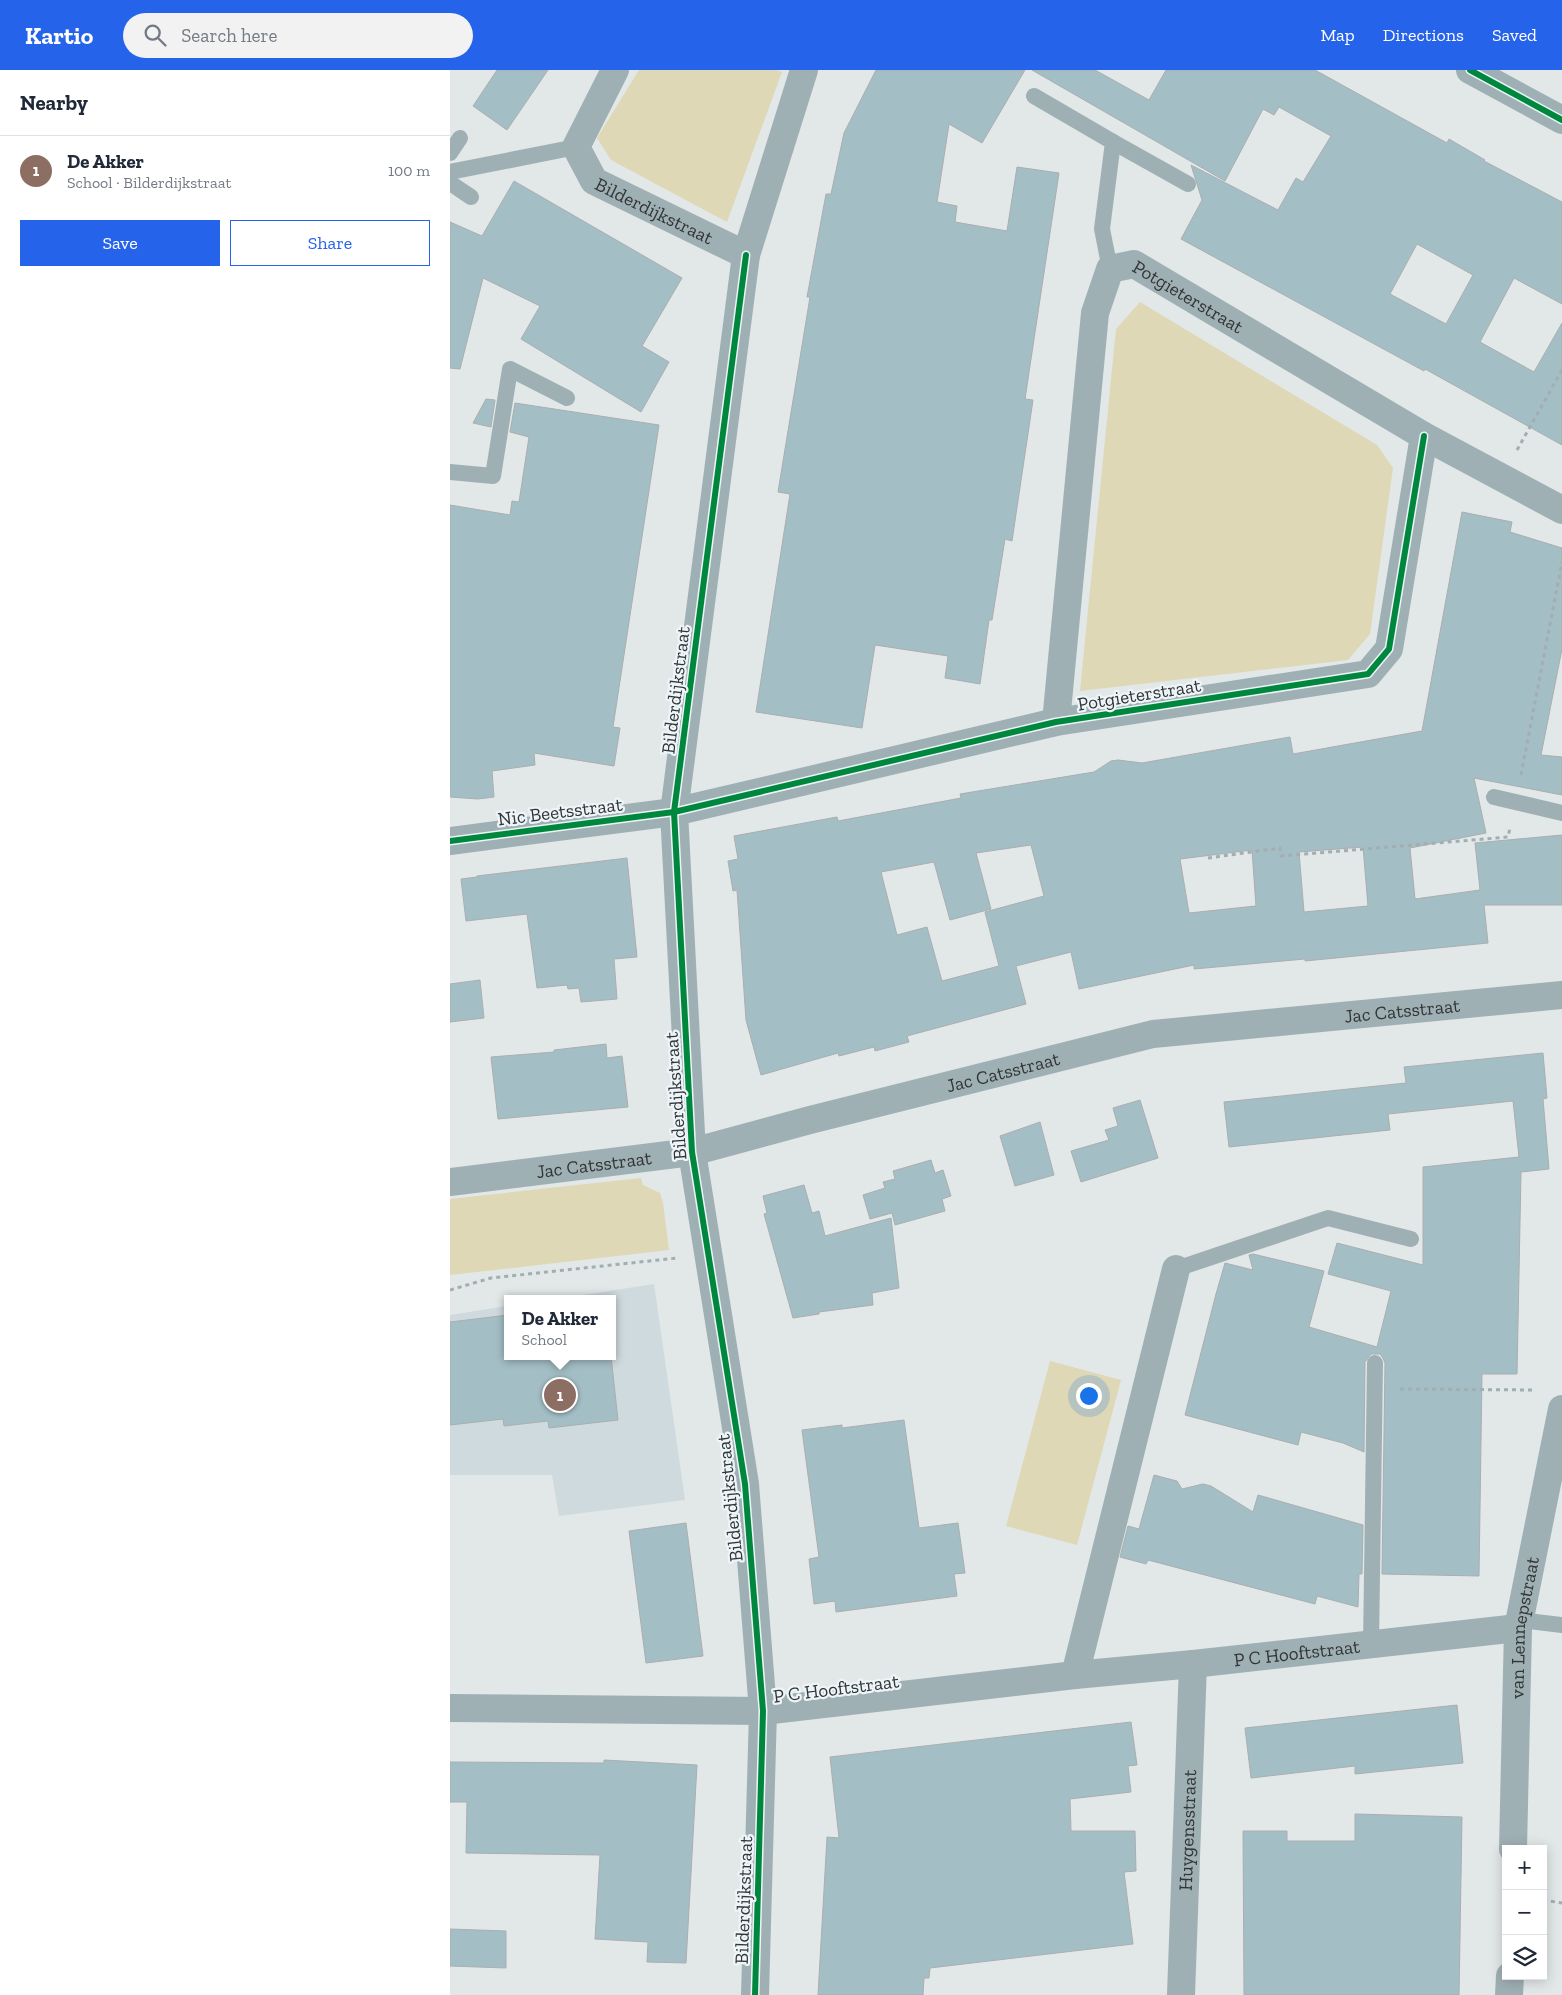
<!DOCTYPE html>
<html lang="en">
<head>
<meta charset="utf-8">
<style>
  body { margin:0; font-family:"Zilla Slab",serif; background:#f2f2f3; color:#1f2937 }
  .controls { position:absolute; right:15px; bottom:15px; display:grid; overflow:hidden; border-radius:0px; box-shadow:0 2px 12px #0003 }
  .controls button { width:45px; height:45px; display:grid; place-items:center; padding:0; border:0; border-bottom:1px solid #e0e1e3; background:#fff; color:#1f2937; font:25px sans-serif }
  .you { position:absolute; left:638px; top:1325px; width:18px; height:18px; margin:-12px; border:4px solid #fff; border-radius:50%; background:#1a73e8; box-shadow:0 0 0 8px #1a73e833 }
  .badge { display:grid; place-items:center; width:32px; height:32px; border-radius:50%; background:#2563eb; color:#fff; font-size:16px; font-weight:700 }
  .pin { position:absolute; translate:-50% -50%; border:2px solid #fff; box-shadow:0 1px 5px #0006 }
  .popup { position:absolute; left:54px; top:1225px; width:112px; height:65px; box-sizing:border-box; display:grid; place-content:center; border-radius:0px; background:#fff; filter:drop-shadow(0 1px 4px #0005); font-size:16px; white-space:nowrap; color:#747a83 }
  .popup b { font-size:19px; color:#1f2937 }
  .popup::after { content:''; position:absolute; left:50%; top:100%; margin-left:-10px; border:10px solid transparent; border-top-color:#fff }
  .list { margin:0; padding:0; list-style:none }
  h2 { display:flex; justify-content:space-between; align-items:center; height:65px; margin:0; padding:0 20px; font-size:21px }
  h2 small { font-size:16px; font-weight:400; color:#747a83 }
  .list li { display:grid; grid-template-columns:32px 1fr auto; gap:15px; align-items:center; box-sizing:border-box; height:70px; padding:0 20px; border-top:1px solid #e0e1e3 }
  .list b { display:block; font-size:19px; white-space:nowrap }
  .list p { margin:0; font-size:16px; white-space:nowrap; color:#747a83 }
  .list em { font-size:16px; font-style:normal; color:#747a83 }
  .actions { display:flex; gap:10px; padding:15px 20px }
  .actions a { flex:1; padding:11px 0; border:1px solid #2563eb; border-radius:0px; text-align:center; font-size:18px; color:#2563eb }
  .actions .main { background:#2563eb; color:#fff }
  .icon { flex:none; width:28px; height:28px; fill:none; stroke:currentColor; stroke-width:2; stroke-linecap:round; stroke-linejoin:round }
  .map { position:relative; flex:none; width:1112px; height:1925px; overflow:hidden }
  header { display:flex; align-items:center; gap:30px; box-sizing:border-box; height:70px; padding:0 25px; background:#2563eb; color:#fff }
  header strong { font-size:24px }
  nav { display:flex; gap:28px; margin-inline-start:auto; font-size:18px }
  .search { width:350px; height:45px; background:#f2f2f3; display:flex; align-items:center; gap:12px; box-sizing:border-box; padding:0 18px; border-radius:28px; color:#747a83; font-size:19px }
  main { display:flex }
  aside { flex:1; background:#fff }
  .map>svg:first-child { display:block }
  .built { fill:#cfdade }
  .green { fill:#ded8b6 }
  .building { fill:#a4bec6; stroke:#aaaeaf; fill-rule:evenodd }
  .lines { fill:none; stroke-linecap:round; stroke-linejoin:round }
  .path { stroke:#a1aeb2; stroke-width:3; stroke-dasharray:4 4; stroke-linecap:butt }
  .lane { stroke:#9fb0b5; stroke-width:16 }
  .street { stroke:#9fb0b5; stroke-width:28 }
  .cycleway-casing { stroke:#edf5f9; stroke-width:9 }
  .cycleway { stroke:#00873e; stroke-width:6 }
  .labels { text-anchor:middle; stroke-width:4.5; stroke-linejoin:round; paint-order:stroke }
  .street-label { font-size:19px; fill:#323536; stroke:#edf5f9 }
</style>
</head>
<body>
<header>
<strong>Kartio</strong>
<div class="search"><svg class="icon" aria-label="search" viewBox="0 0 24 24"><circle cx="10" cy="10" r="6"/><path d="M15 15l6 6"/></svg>Search here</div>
<nav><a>Map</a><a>Directions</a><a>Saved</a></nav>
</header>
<main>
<aside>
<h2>Nearby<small></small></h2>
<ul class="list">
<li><span class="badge" style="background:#8d6e63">1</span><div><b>De Akker</b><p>School · Bilderdijkstraat</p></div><em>100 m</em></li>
</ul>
<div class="actions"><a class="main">Save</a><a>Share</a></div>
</aside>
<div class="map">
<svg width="1112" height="1925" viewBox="0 0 1112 1925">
  <rect width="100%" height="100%" fill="#e2e7e8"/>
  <polygon class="built" points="204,1214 235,1430 109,1446 102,1405 0,1405 0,1245 57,1236 58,1286 162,1286 162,1229 107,1229"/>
  <g class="green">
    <polygon points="189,0 327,0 332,2 277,152 161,90 147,68"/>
    <polygon points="690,232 927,375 943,398 920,564 898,590 630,621 666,259"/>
    <polygon points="191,1108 193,1115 210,1123 213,1133 219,1180 0,1205 0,1129"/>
    <polygon points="600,1291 671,1310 627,1475 556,1456"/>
  </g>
  <g class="building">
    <polygon points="47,0 98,0 57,60 23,36"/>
    <polygon points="426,0 575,0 532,73 499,54 487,132 507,136 505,152 557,161 567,97 609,103 575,329 583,330 562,471 555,469 542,550 539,550 530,614 495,608 498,586 425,575 412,658 306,642 340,424 328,422 360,227 357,227 376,124 381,124 394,63"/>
    <path d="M582,0h63l54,30 17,-30h149l132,73 2,-4 36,21 -1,1 78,41v102l-48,-26 -34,64 54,30 28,-49v122l-137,-76 -1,2 -243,-132 21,-39 -11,-35 87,45 18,-32 7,4 28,-46 -52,-29 -5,8 -11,-6 -38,72zM967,174l56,31 -27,49 -56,-30z"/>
    <polygon points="64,111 232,208 192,276 219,292 191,342 71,269 90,236 33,208 10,299 0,298 0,152 32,166"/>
    <polygon points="36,329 45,330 41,357 23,353"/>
    <polygon points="65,333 209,355 163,657 170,658 164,696 84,683 85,695 42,701 44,727 28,729 0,727 0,435 60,445 62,431 69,432 79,367 60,362"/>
    <path d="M1012,442l50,10 -2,10 52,16v101l-21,106 21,2v38l-88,-17 12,55 -76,15 5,51 65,-9 -5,-47 87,-8v70h-78l4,38 -183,18v-2l-111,10v-4l-115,24 -8,-37 -55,14 10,38 -119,32 2,6 -34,9 -1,-4 -35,9 -1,-3 -77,22 -15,-55 -9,-130 -4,1 -5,-30 10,-2 -4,-23 103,-19 1,4 123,-23 -1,-4 134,-22 17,-11 7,-1 24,3 148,-26 3,17 129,-23zM581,775l13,51 -59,16 14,54 -57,15 -15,-54 -30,8 -16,-63 53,-10 16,58 41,-11 -15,-56zM913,777l5,59 -64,6 -5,-60zM802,780l4,56 -67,7 -9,-54z"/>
    <polygon points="177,788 187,887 164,889 167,929 131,932 129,918 118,919 117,915 87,918 77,844 16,851 11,809 27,807 27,806"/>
    <polygon points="30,910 34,948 0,952 0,914"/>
    <polygon points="156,974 157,988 172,986 178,1037 48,1049 41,987 104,982 104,980"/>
    <polygon points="1093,983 1097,1028 1093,1029 1099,1099 1071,1102 1067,1304 1032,1304 1029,1506 932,1504 935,1293 933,1288 930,1284 921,1284 915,1292 914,1382 893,1373 851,1362 848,1375 735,1345 766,1224 775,1193 803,1200 799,1185 803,1184 874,1201 859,1257 927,1277 941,1221 878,1204 887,1173 973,1195 973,1097 1069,1087 1063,1031 938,1044 940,1060 779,1077 774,1032 956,1013 954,997"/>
    <polygon points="690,1030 708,1088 631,1112 621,1081 659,1070 655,1060 668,1056 663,1038"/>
    <polygon points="590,1052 604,1105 565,1116 550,1066"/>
    <polygon points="481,1090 485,1103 493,1100 501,1126 492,1129 495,1141 445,1155 442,1143 420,1149 413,1125 435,1118 433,1112 445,1109 443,1101"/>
    <polygon points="354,1115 362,1143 369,1141 375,1166 441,1148 449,1218 422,1223 423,1235 369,1242 369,1244 343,1248 314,1144 317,1143 313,1126"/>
    <polygon points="58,1245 58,1286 161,1286 168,1350 99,1358 98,1351 54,1356 53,1349 0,1355 0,1252"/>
    <polygon points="454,1350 469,1458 508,1453 515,1503 504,1504 507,1526 386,1542 385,1531 364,1534 359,1489 369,1487 352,1360 392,1355 392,1358"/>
    <polygon points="704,1405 727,1411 732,1419 753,1414 761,1416 803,1442 808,1425 913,1455 912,1504 909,1504 908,1537 867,1526 865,1534 698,1490 696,1494 670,1487 678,1456 689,1459"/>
    <polygon points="236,1453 253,1586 196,1593 179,1461"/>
    <polygon points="1007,1635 1013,1693 905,1704 905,1696 801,1708 795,1658"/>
    <polygon points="681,1652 687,1695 678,1696 681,1722 620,1729 621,1761 685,1761 686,1801 674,1802 683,1874 480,1898 479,1908 474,1908 473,1925 368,1925 377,1767 389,1768 380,1687"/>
    <polygon points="154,1690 247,1695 236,1893 197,1892 198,1872 145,1869 150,1785 16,1783 17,1732 0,1732 0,1692 154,1693"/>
    <polygon points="905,1744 1012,1747 1009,1925 794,1925 793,1761 837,1761 837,1771 905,1771"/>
    <polygon points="0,1859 56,1861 56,1898 0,1896"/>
  </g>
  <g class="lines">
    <g class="path">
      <polyline points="1067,380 1112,300"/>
      <polyline points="1071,705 1112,492"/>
      <polyline points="758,788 830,778 831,786 1058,767 1060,758"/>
      <polyline points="0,1220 41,1208 227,1188"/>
      <polyline points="950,1319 1086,1320"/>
      <polyline points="1093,1830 1112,1833"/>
    </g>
    <g class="lane">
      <polyline points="584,26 663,72 652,159 660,199"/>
      <polyline points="663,72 738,114"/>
      <polyline points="0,83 10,68"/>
      <polyline points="0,102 126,77"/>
      <polyline points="0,113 21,127"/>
      <polyline points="0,402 43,406 60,299 117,328"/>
      <polyline points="1044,727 1112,743"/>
      <polyline points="726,1199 878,1148 961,1169"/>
      <polyline points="1070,1550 1112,1555"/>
      <polyline points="921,1575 925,1293"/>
    </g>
    <g class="street">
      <path id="s1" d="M165,0l-39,77 18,34 152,74 58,-185"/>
      <polyline points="1020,0 1112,50"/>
      <polyline points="296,185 224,742 242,1082 295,1414 313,1641 305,1925"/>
      <path id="s2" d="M606,652l39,-409 15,-44 24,-5 290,172 138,74"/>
      <polyline points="0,771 224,742 606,652 918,604 939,579 974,366"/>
      <path id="s3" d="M0,1112l242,-30 118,-32 343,-86 409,-39"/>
      <polyline points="625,1605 726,1199"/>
      <path id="s4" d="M0,1638l313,3 312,-36 118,-11 325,-36"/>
      <path id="s5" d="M1063,1779l5,-221 44,-219"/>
      <path id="s6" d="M731,1925l12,-331"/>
      <polyline points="1059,1925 1060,1906"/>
    </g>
    <defs>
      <g id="cycleway">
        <polyline points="1020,0 1112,50"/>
        <polyline points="296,185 224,742 242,1082 295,1414 313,1641 305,1925"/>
        <polyline points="0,771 224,742 606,652 918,604 939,579 974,366"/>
      </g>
    </defs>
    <use href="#cycleway" class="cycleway-casing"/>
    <use href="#cycleway" class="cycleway"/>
  </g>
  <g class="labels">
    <g class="street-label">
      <text dy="7" stroke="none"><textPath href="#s1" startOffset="192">Bilderdijkstraat</textPath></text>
      <text dy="7" stroke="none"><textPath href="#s2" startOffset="545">Potgieterstraat</textPath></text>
      <text transform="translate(225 620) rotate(-83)" y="7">Bilderdijkstraat</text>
      <text transform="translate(689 624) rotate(-9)" y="7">Potgieterstraat</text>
      <text transform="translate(110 741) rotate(-7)" y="7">Nic Beetsstraat</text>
      <text dy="7" stroke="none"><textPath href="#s3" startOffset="970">Jac Catsstraat</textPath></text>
      <text dy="7" stroke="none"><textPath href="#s3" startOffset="565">Jac Catsstraat</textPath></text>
      <text transform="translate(225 1026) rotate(-94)" y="7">Bilderdijkstraat</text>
      <text dy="7" stroke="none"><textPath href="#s3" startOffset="145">Jac Catsstraat</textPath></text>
      <text transform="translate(279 1428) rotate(-96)" y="7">Bilderdijkstraat</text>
      <text dy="7" stroke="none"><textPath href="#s5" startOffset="222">van Lennepstraat</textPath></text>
      <text dy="7" stroke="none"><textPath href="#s4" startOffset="850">P C Hooftstraat</textPath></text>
      <text transform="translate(386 1618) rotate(-7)" y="7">P C Hooftstraat</text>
      <text dy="7" stroke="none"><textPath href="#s6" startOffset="165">Huygensstraat</textPath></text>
      <text transform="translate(293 1830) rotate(-88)" y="7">Bilderdijkstraat</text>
    </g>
  </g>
</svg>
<div class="controls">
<button>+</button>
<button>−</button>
<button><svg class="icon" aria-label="layers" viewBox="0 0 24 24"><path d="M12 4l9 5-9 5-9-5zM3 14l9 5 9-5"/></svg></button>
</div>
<div class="you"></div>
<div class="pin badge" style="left:110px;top:1325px;background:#8d6e63">1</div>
<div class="popup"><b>De Akker</b>School</div>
</div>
</main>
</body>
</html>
